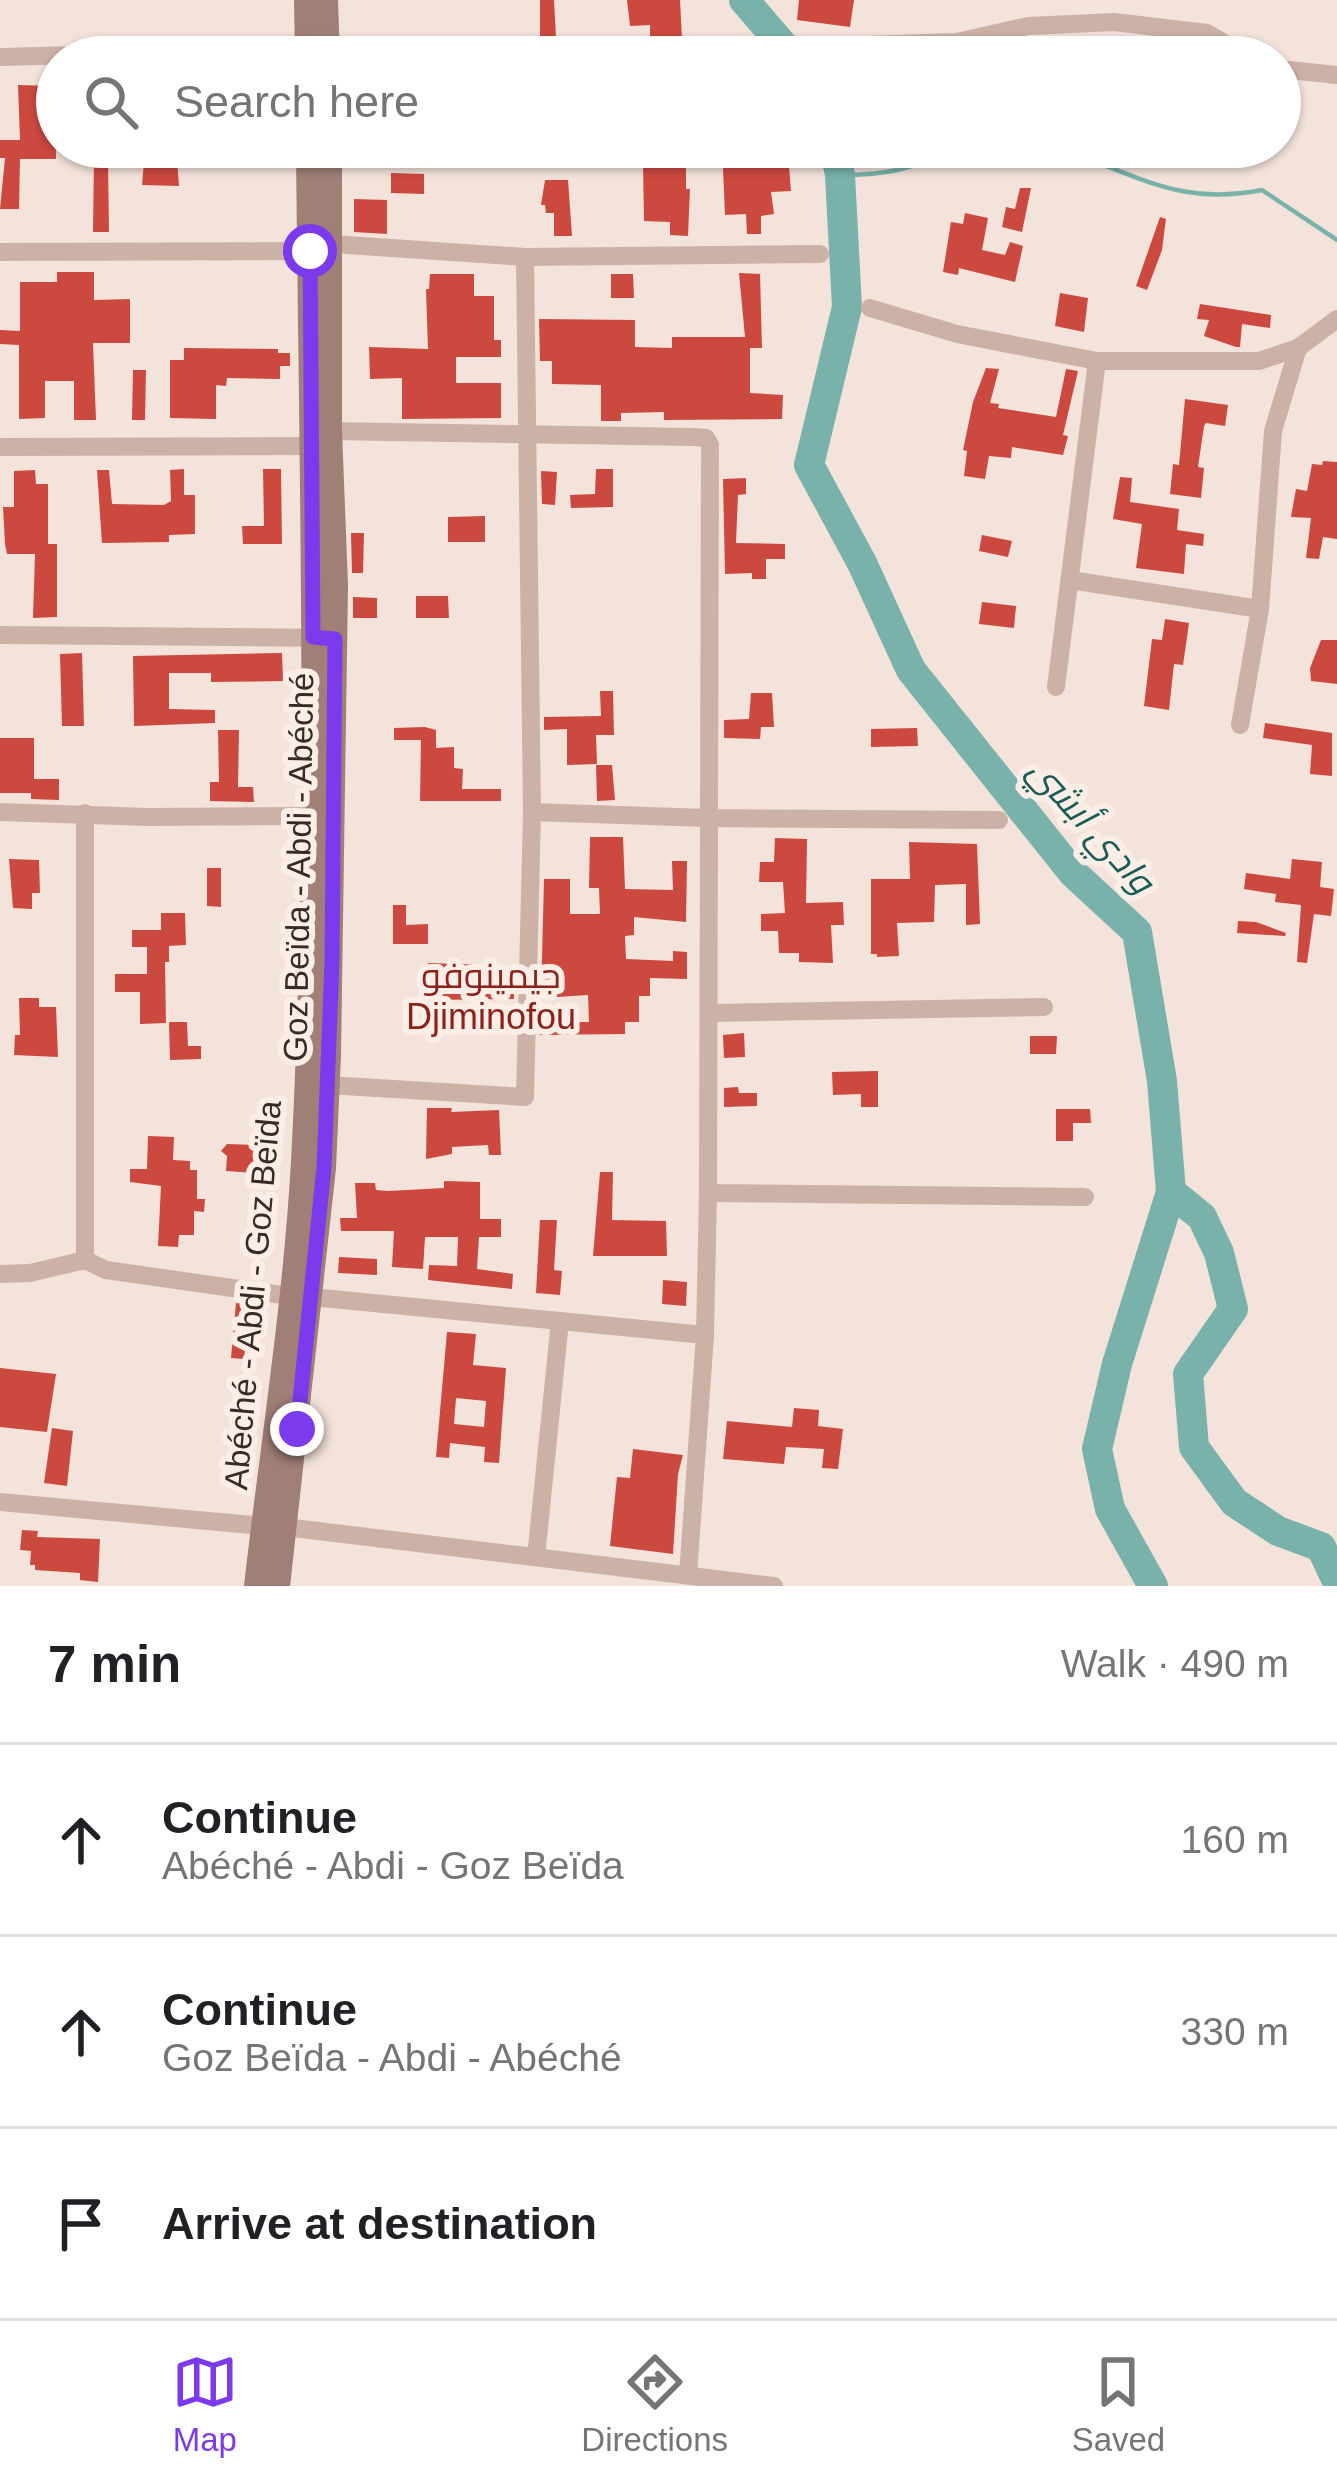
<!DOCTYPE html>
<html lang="en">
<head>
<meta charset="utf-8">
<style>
  body { margin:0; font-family:Helvetica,Cairo,sans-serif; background:#f2f2f2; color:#202124 }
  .stop { position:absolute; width:36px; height:36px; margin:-27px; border:9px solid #7c3aed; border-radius:50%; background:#fff }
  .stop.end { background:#7c3aed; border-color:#fff; box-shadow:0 3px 12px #0008 }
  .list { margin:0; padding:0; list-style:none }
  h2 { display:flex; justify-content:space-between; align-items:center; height:156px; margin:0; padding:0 48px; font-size:51px }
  h2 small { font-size:39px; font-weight:400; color:#757577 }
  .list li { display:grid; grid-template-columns:78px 1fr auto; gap:36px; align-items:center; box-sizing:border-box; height:192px; padding:0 48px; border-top:3px solid #e0e0e0 }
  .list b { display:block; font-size:45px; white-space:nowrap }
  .list p { margin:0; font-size:39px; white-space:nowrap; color:#757577 }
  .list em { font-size:39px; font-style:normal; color:#757577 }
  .icon { flex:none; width:66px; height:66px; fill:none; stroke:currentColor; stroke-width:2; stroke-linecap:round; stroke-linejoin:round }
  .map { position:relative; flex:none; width:1337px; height:1586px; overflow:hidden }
  .search { position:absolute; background:#fff; box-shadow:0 3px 9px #0004; left:36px; right:36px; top:36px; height:132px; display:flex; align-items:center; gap:30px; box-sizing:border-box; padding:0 42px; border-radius:66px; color:#757577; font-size:45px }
  .sheet { height:732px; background:#fff }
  nav { display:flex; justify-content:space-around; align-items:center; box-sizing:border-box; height:168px; border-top:3px solid #e0e0e0; background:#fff; font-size:33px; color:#757577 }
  nav a { display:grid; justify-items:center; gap:6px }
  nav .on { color:#7c3aed }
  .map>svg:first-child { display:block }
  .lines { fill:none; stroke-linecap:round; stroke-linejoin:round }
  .stream { stroke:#78b2aa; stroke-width:4.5 }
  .river { stroke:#78b2aa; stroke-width:30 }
  .building { fill:#cc493f; fill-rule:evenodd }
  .minor { stroke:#ccb1a6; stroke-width:18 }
  .secondary { stroke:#a07f77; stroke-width:24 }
  .route { stroke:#7c3aed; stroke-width:15 }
  .labels { text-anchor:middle; stroke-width:12; stroke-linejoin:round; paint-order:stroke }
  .street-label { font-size:33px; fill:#382a27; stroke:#faeee7 }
  .water-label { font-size:36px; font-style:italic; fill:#1a5b54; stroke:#faeee7 }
  .neighbourhood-label { font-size:36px; fill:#8b231c; stroke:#faeee7 }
</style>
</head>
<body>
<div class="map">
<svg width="1337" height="1586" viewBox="0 0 1337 1586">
  <rect width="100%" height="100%" fill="#f3e3db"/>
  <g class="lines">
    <g class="stream">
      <path d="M1054,147c80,25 121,60 208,43l75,50"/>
      <path d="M840,175c40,0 77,-4 110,-28"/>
    </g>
    <g class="river">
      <polyline points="744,0 793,57"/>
      <polyline points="834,147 840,175 847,307 809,465 862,563 911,670 1073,873 1137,932 1162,1081 1171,1192 1117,1364 1097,1449 1110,1509 1153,1586"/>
      <polyline points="1171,1192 1202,1217 1219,1253 1233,1309 1188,1374 1194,1447 1234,1502 1278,1531 1321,1547 1337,1581"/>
    </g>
  </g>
  <g class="building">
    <polygon points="540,0 554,0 556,37 540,38"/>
    <polygon points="627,0 680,0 682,39 650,40 650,25 630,26"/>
    <polygon points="799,0 854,0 850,27 797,20"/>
    <polygon points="18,85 55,86 56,159 20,159 19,209 0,209 5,158 0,158 0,140 20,140"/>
    <polygon points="575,147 612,148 613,161 575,164"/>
    <polygon points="726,147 726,162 686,164 686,189 690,189 688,236 670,235 670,222 644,221 643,163 678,164 678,148"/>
    <polygon points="145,149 166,149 166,160 177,160 179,186 142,185"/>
    <polygon points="94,160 108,161 109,232 93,232"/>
    <polygon points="760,165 760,168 789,166 791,191 771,192 774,214 761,216 761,234 747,234 746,214 725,215 723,168"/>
    <polygon points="391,173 424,174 424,194 391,193"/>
    <polygon points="545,180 568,180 572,236 554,236 554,213 546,213 545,205 541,205"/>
    <polygon points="1020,188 1031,188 1022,232 1002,227 1006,207 1015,209"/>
    <polygon points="354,199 387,200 387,234 354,232"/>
    <polygon points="965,213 988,218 982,250 1005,255 1010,242 1023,246 1015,282 959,268 958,275 943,272 951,222 963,224"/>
    <polygon points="1160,217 1166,219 1162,250 1147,290 1136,286"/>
    <polygon points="57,272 94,272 94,300 130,299 130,343 93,343 96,420 74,420 74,381 45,381 45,418 19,419 19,345 0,344 0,330 20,331 20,282 57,282"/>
    <polygon points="739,273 760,274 762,348 750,348 750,393 783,395 782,419 664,420 664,412 621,413 621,421 601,421 601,385 552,384 552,361 540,361 539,319 635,320 635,347 672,348 672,337 745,337"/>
    <polygon points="430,274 474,274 474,296 494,296 494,340 501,340 501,357 456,357 456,383 501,383 501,418 402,419 402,378 370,379 369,347 428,349 426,289 429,289"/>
    <polygon points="611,274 633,274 634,298 611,298"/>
    <polygon points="1060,293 1088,298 1084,332 1055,326"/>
    <polygon points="1200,304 1271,315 1270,328 1242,324 1240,347 1236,347 1204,336 1209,320 1197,319"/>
    <polygon points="184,348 278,349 278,353 290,353 290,366 280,366 280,379 227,378 226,386 216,385 216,419 170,418 170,360 184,360"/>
    <polygon points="986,368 999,369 990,403 999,404 998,408 1056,417 1066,369 1078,371 1063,435 1068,436 1063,455 1012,447 1011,458 989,456 985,479 964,476 967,451 963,450 973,402"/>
    <polygon points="133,370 146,370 145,420 132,420"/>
    <polygon points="1185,399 1228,405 1225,426 1206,423 1204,426 1198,467 1204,468 1201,498 1170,494 1173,464 1179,465"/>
    <polygon points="1323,461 1337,462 1337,539 1323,537 1319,559 1306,558 1311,518 1291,517 1296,489 1307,491 1312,464 1322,465"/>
    <polygon points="184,469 184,495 195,495 195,534 169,535 169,542 102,543 97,470 109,470 112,504 164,505 171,501 170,470"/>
    <polygon points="263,469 281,469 282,544 243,544 242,526 264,526"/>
    <polygon points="596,469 613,469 613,507 571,508 570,495 595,494"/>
    <polygon points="35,470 36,484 48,484 48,544 57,544 57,617 33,618 35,554 7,554 5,544 3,507 14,507 14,471"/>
    <polygon points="541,471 557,472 555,505 542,504"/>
    <polygon points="1120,477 1132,478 1130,502 1179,509 1177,530 1204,534 1203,546 1186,544 1184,574 1136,568 1142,524 1113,519"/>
    <polygon points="746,478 746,494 738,495 736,543 785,544 785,559 766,559 766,579 752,579 752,573 725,574 723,479"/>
    <polygon points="485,516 485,542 448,542 448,517"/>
    <polygon points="351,533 364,533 363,573 352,573"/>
    <polygon points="982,535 1012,541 1008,557 979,551"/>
    <polygon points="416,596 448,596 449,618 416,618"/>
    <polygon points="353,597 377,598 377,618 353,618"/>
    <polygon points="982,602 1016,606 1014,628 979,624"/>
    <polygon points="1165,619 1189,623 1183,665 1174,664 1169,710 1144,706 1152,639 1162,640"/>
    <polygon points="1321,640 1337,640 1337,684 1311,681 1310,668"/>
    <polygon points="82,653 84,726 62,726 60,654"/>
    <polygon points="282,653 283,681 211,682 211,673 169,673 169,709 215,710 215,723 134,726 133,656"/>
    <polygon points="600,691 613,691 614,735 596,735 597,764 567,765 567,729 544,730 544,717 601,716"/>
    <polygon points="751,693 772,693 774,727 761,727 760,739 724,738 724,720 749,719"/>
    <polygon points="1265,723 1332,733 1332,776 1310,774 1312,745 1263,738"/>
    <polygon points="425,727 436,730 436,748 454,747 454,768 463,769 462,789 501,789 501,801 420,801 421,740 394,740 394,728"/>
    <polygon points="917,728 918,746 871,747 871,729"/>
    <polygon points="218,730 239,730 238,787 253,787 254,802 210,801 210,782 219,782"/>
    <polygon points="0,738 34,738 34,779 59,779 59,800 31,799 31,793 0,793"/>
    <polygon points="596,765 612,765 615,800 597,801"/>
    <polygon points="590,837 623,837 625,889 673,890 672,861 687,861 686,922 634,917 634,935 625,936 626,959 673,961 673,951 687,952 687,979 650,978 650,996 639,996 639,1022 625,1022 625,1034 540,1035 540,1022 589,1022 588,995 541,998 544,879 570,879 570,914 600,914 599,888 589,888"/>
    <polygon points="775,838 807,839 806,903 843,902 844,925 831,925 833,963 799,962 799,953 779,953 778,931 761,931 761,914 785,913 783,882 759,882 760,862 774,862"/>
    <polygon points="909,842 977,844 980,924 966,925 966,884 935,885 934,922 897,923 899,956 877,957 877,954 871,954 871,879 910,879"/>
    <polygon points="9,859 39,860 40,893 32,893 32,909 13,908"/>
    <polygon points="1292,859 1322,862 1320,887 1334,889 1331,916 1314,914 1307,963 1297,962 1301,905 1275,902 1276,894 1244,889 1246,873 1290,879"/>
    <polygon points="207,868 221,868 221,907 207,906"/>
    <polygon points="393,905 406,905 406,925 428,924 428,944 393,944"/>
    <polygon points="161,913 185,913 186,945 169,946 169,962 165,962 166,1023 140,1024 140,992 115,992 115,974 147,974 147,947 132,947 132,930 161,930"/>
    <polygon points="1238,921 1256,922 1286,933 1285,936 1237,933"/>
    <polygon points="428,963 484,965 485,982 514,982 514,999 429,1000"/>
    <polygon points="19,998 39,998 39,1007 56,1007 58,1057 14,1055 15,1035 20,1035"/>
    <polygon points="169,1022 187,1022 188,1046 201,1046 201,1059 170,1060"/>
    <polygon points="744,1033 745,1057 724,1058 723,1035"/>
    <polygon points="1030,1036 1057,1036 1056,1054 1030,1054"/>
    <polygon points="878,1071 878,1107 861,1107 861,1094 833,1095 832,1072"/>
    <polygon points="738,1087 739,1093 757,1093 757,1106 724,1107 724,1088"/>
    <polygon points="427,1108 452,1108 451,1112 499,1110 501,1155 489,1155 488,1145 452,1147 452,1154 426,1159"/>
    <polygon points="1056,1109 1090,1109 1091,1123 1073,1123 1073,1141 1056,1141"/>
    <polygon points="148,1136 174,1137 173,1160 190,1161 190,1170 197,1170 197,1199 205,1199 204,1212 194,1211 194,1235 179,1235 178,1247 158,1246 161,1186 130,1182 130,1169 147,1169"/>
    <polygon points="227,1144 256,1145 255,1173 226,1171 227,1156 221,1151"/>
    <polygon points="600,1172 613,1172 612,1220 666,1221 667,1256 593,1256"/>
    <polygon points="444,1181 480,1182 480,1219 501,1219 501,1237 479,1237 477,1269 513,1274 512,1289 428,1280 429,1265 457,1266 458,1237 425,1237 423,1269 392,1267 394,1231 341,1231 340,1218 357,1218 355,1183 375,1183 376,1190 388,1191 444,1188"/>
    <polygon points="540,1220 557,1220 554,1270 562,1271 560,1295 536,1293"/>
    <polygon points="339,1257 377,1259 377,1275 338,1273"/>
    <polygon points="663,1280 687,1282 686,1306 662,1304"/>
    <polygon points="236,1303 250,1305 244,1359 231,1358"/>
    <path d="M447,1332l29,2 -3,31 33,3 -7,95 -15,-1 1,-15 -35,-4 -1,15 -13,-1zM456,1398l30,3 -2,26 -30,-3z"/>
    <polygon points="0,1368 56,1374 47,1432 0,1427"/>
    <polygon points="794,1408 819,1410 818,1426 843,1429 838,1469 822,1468 824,1449 786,1447 784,1464 723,1459 727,1421 792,1427"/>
    <polygon points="52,1428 73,1431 67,1486 44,1483"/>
    <polygon points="633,1449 683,1455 678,1474 673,1554 610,1546 617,1477 630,1478"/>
    <polygon points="22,1530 38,1531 37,1537 100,1539 98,1582 80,1580 80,1573 35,1570 35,1565 30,1565 31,1551 20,1550"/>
  </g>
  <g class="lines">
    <g class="minor">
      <polyline points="840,46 957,42 1028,26 1114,22 1207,33 1248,57"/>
      <polyline points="0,57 307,49"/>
      <polyline points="1280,69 1337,75"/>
      <polyline points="332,244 525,257 820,254"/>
      <polyline points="0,252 310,251"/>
      <polyline points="870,308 957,334 1097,361 1259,361 1298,348 1337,319"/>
      <polyline points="330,431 694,437 706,438 710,445 708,1193 1085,1197"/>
      <polyline points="0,447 310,446"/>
      <polyline points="1070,580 1260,609"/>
      <polyline points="0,635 325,638"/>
      <polyline points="1056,687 1097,361"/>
      <polyline points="1240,725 1260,609 1273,431 1298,348"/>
      <polyline points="0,812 148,817 314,816"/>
      <polyline points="532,812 707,818 999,820"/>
      <polyline points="85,813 85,1260 106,1270 289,1296"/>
      <polyline points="710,1013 1044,1007"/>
      <polyline points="327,1085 525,1097 532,812 525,257"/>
      <polyline points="0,1274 30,1273 85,1260"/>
      <polyline points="311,1297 705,1335"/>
      <polyline points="0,1502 263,1526"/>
      <polyline points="285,1527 774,1586"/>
      <polyline points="536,1557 560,1321"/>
      <polyline points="688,1575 705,1335 708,1193"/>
    </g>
    <g class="secondary">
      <polyline points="306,0 307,57"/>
      <polyline points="326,0 328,57"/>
      <path d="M256,1586c16,-140 39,-282 47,-424 18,-338 8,-677 5,-1015"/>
      <polyline points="278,1586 324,1168 329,1055 336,585 330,431 330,147"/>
    </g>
  </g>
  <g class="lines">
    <polyline class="route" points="297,1429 324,1168 332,962 335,639 313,637 310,251"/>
  </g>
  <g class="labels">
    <g class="street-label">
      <text transform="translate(298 867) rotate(-89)" y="12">Goz Beïda - Abdi - Abéché</text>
      <text transform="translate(252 1295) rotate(-85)" y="12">Abéché - Abdi - Goz Beïda</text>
    </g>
    <g class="water-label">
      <text transform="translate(1092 825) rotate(48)" y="13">وادي أبشي</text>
    </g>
    <g class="neighbourhood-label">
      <text x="491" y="988">جيمينوفو<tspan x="491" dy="41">Djiminofou</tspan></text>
    </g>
  </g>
</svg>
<div class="stop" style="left:310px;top:251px"></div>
<div class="stop end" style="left:297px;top:1429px"></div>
<div class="search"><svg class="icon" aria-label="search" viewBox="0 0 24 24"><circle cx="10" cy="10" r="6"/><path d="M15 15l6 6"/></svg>Search here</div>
</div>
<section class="sheet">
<h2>7 min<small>Walk · 490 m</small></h2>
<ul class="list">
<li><svg class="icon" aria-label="ahead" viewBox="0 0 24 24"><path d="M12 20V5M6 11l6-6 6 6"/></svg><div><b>Continue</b><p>Abéché - Abdi - Goz Beïda</p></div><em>160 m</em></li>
<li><svg class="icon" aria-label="ahead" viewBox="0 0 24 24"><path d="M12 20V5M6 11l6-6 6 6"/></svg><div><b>Continue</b><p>Goz Beïda - Abdi - Abéché</p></div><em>330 m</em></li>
<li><svg class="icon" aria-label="arrive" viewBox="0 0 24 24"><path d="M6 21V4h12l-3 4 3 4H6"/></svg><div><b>Arrive at destination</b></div></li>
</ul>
</section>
<nav>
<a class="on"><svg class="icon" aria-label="map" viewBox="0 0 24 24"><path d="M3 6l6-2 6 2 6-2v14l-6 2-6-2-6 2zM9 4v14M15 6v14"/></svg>Map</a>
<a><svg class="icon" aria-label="directions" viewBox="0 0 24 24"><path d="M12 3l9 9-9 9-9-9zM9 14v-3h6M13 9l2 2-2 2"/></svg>Directions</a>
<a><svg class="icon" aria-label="saved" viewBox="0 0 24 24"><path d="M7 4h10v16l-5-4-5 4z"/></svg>Saved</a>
</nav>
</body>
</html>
